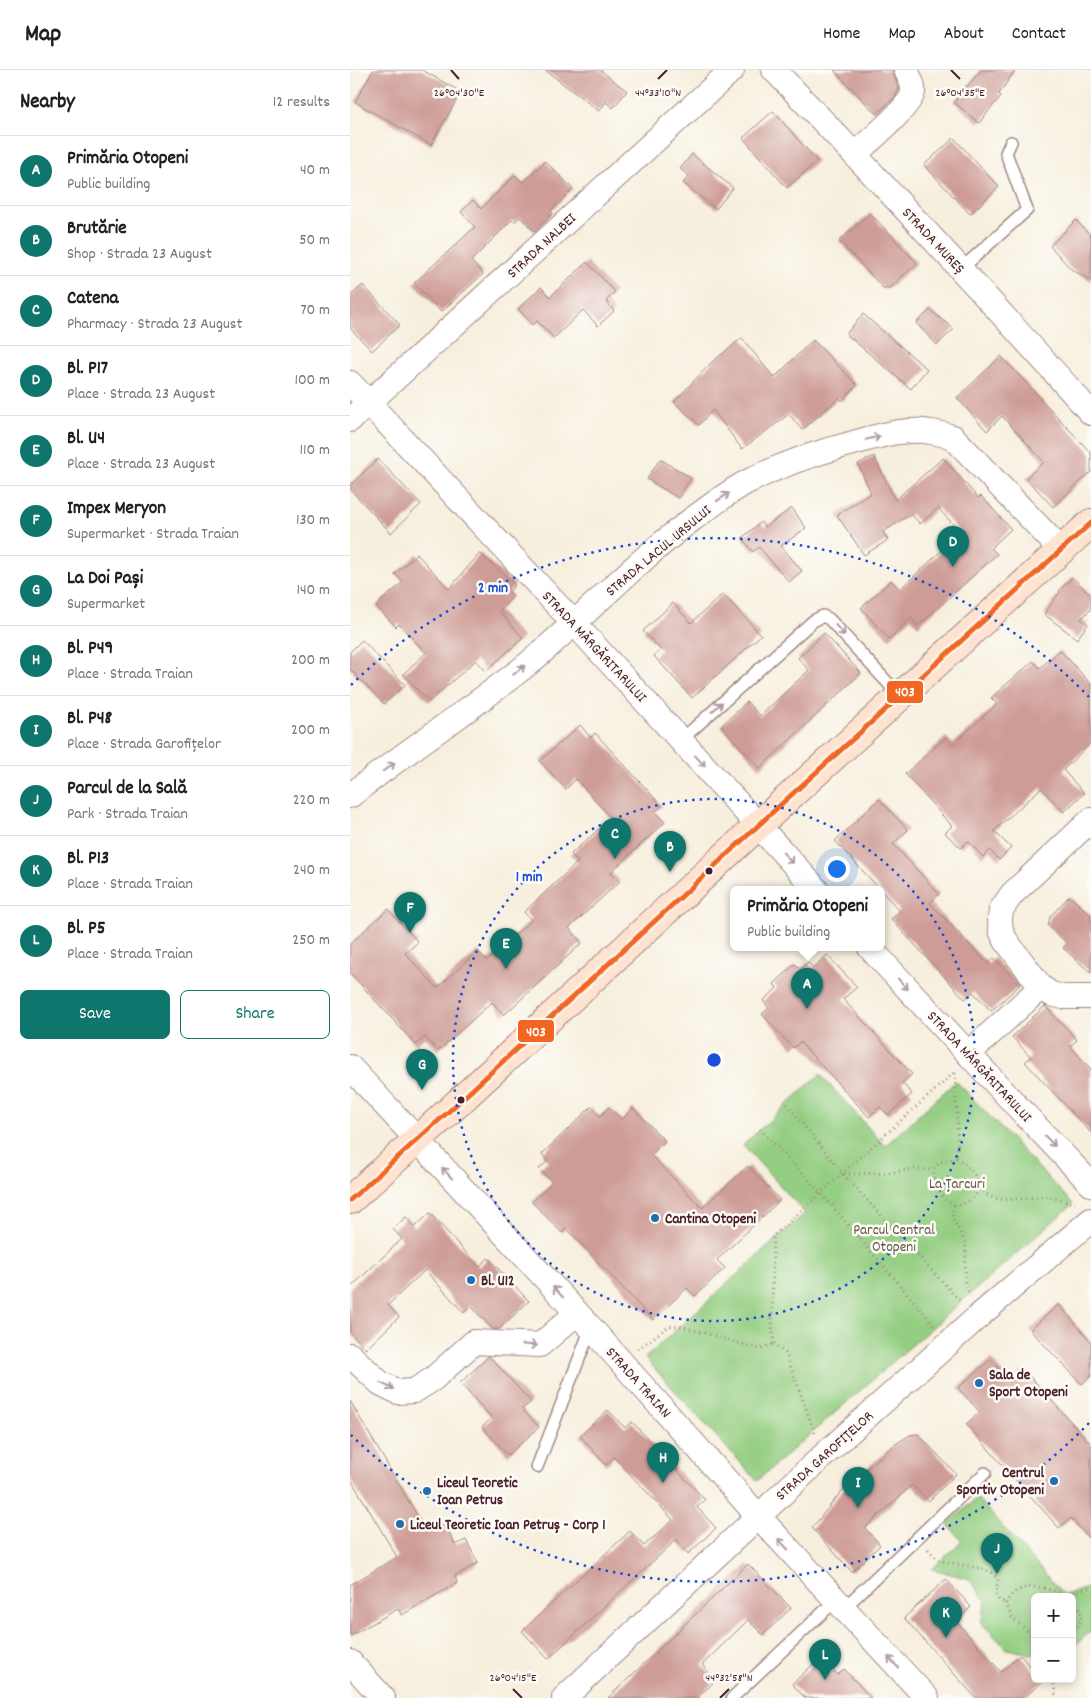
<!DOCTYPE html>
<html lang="en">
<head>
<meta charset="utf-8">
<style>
  body { margin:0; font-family:Dekko,sans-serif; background:#f2f2f2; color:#202124 }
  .controls { position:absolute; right:15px; bottom:15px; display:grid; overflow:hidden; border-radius:8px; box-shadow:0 2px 8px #0003 }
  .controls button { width:45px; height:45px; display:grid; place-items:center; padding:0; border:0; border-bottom:1px solid #e0e0e0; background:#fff; color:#202124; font:25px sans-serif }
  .you { position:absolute; left:486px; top:798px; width:18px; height:18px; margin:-12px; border:4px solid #fff; border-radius:50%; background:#1a73e8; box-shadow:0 0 0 8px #1a73e833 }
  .badge { display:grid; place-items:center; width:32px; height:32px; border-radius:50%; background:#0f766e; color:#fff; font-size:16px; font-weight:700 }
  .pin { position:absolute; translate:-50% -41px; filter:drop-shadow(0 1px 2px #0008) }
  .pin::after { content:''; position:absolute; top:26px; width:18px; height:15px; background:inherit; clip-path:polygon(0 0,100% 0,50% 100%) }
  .popup { position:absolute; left:380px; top:816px; width:155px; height:65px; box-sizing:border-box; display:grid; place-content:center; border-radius:8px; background:#fff; filter:drop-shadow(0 1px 4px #0005); font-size:16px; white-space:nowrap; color:#757577 }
  .popup b { font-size:19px; color:#202124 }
  .popup::after { content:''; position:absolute; left:50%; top:100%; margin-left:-10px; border:10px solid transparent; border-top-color:#fff }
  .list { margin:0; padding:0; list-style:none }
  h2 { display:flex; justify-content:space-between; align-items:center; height:65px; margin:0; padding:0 20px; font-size:21px }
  h2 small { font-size:16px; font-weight:400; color:#757577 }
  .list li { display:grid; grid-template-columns:32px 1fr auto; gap:15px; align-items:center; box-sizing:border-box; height:70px; padding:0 20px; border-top:1px solid #e0e0e0 }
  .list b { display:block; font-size:19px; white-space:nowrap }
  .list p { margin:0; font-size:16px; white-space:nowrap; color:#757577 }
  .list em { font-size:16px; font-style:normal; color:#757577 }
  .actions { display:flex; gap:10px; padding:15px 20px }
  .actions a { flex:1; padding:11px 0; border:1px solid #0f766e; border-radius:8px; text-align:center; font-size:18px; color:#0f766e }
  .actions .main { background:#0f766e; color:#fff }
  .map { position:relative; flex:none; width:741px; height:1628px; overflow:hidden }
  header { display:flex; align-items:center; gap:30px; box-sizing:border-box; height:70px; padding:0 25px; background:#fff; border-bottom:1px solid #e0e0e0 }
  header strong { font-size:24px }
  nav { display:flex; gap:28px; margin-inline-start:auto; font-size:18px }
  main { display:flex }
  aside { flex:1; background:#fff }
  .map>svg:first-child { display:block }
  .green { fill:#94ce82; stroke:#6f7656 }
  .building { fill:#ce9c96 }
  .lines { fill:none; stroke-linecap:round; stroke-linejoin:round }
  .lane-casing { stroke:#a08784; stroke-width:14 }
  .street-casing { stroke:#a08784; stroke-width:26 }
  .secondary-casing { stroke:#a08784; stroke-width:30 }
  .path { stroke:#a08784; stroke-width:3; stroke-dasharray:1 4; stroke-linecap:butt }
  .lane { stroke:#fff; stroke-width:11 }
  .street { stroke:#fff; stroke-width:24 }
  .secondary { stroke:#fee3d1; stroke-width:28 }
  .bus-1-casing { stroke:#fdfcf7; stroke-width:9 }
  .bus-1 { stroke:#f26522; stroke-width:5 }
  .oneway { stroke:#ae9aa0 }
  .ticks { fill:none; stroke:#4a1f2b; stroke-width:2 }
  .ring { fill:none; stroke:#1d4ed8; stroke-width:2.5; stroke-dasharray:2.5 5 }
  .bus-dot { fill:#4a1f2b; stroke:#fdfcf7; stroke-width:2 }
  .poi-dot { fill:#1f6fb2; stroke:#fdfcf7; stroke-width:2 }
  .labels { text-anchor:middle; stroke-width:5; stroke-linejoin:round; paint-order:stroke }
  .street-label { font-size:15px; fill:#4a1f2b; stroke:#fdfcf7 }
  .park-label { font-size:15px; fill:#605445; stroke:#fdfcf7 }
  .poi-label { font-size:15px; font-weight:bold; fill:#4a1f2b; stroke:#fdfcf7; text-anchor:start }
  .ticks-label { font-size:12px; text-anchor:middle; fill:#4a1f2b; stroke:#fdfcf7; stroke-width:5; stroke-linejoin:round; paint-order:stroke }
  .centre { fill:#1d4ed8; stroke:#fdfcf7; stroke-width:2.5 }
  .ring-label { font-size:15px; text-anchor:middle; font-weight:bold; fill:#1d4ed8; stroke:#fdfcf7; stroke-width:5; stroke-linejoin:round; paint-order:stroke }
  .line-badge { stroke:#fdfcf7; stroke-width:2 }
  .badge-label { font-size:14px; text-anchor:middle; font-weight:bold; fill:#fff }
</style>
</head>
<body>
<header>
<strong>Map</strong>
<nav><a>Home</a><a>Map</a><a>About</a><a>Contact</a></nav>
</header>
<main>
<aside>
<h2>Nearby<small>12 results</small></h2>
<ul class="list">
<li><span class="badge">A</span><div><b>Primăria Otopeni</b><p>Public building</p></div><em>40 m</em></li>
<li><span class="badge">B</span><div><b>Brutărie</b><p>Shop · Strada 23 August</p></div><em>50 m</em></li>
<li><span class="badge">C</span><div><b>Catena</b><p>Pharmacy · Strada 23 August</p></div><em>70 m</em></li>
<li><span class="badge">D</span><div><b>Bl. P17</b><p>Place · Strada 23 August</p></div><em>100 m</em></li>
<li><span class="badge">E</span><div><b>Bl. U4</b><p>Place · Strada 23 August</p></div><em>110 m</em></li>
<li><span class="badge">F</span><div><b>Impex Meryon</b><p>Supermarket · Strada Traian</p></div><em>130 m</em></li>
<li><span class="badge">G</span><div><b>La Doi Pași</b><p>Supermarket</p></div><em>140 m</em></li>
<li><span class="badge">H</span><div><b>Bl. P49</b><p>Place · Strada Traian</p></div><em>200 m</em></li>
<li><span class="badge">I</span><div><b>Bl. P48</b><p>Place · Strada Garofițelor</p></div><em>200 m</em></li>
<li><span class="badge">J</span><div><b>Parcul de la Sală</b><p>Park · Strada Traian</p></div><em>220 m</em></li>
<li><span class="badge">K</span><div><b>Bl. P13</b><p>Place · Strada Traian</p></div><em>240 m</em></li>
<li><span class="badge">L</span><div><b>Bl. P5</b><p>Place · Strada Traian</p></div><em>250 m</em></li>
</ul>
<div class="actions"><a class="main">Save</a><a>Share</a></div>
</aside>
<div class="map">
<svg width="741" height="1628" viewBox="0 0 741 1628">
  <rect width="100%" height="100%" fill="#fdfcf7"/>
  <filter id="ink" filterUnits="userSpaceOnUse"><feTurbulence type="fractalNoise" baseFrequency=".02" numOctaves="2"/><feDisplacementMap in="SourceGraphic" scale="10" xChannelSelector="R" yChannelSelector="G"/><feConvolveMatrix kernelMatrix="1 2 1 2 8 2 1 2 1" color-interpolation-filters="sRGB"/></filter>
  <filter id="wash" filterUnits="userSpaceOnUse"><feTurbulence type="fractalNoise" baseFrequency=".0096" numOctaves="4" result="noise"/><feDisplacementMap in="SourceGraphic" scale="20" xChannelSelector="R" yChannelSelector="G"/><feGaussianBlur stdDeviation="1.12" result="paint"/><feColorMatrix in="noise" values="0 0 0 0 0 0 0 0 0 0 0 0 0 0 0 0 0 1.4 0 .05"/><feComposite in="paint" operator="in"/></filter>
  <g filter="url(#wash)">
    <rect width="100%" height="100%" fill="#f7efde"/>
    <g class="green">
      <polygon points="470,1004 535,1076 606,1011 723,1134 407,1411 295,1288 455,1143 393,1075"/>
      <polygon points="627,1428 714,1525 741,1517 741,1561 722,1578 722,1527 685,1527 685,1585 657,1579 631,1553 636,1531 619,1509 582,1499 612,1471 597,1454"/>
    </g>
    <g id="blocks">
      <g class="building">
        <polygon points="23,0 72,0 111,22 81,75 5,32"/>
        <polygon points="195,0 250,0 277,21 263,38 256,32 249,41"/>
        <polygon points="484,0 542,0 549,19 545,27 526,44"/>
        <polygon points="631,0 665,0 649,24 651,26 629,53 604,32"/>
        <polygon points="423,41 467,91 437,118 393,68"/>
        <polygon points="604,68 649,117 620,144 574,95"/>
        <polygon points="342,84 383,118 366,139 333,113 339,106 330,99"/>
        <polygon points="195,91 223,119 201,141 203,143 185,162 170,147 164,152 162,150 121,191 133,204 91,242 64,213 125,157 111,142 123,130 131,139 165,105 173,113"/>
        <polygon points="520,143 567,193 540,218 533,218 489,171"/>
        <polygon points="726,150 741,166 741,211 721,199 700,176"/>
        <polygon points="237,192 265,222 256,231 264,241 248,256 233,240 204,268 187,251 183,255 168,239 191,217 200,227"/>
        <polygon points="13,215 50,255 22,281 0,258 0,226"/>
        <polygon points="580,240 604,259 587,275 566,253"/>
        <polygon points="513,244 577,299 561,319 496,264"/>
        <polygon points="392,268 424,308 463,270 507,315 492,331 489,328 452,360 439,344 392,379 363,340 349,355 324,332 361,293"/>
        <polygon points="651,286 741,383 741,402 703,437 676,408 694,392 652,346 637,361 607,328"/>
        <polygon points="524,386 545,430 593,388 628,428 631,426 661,459 641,478 647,484 568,556 561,548 539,569 511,538 541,510 550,519 611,463 588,438 570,454 561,444 533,462 538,470 514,485 487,445 521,423 508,394"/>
        <polygon points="28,389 71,434 41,463 0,419 0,415"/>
        <polygon points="310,389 341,408 328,428 297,409"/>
        <polygon points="442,438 456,458 431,476 452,501 439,512 409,477 403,482 392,468 411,452 415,457"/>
        <polygon points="130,483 165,515 159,522 163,526 149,541 173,568 136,601 126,590 79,632 53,604 76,583 49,554 46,557 26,536 53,512 45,504 67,484 99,519"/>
        <polygon points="722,507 741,525 741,539 731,549 738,554 727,569 694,544 710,522 709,521"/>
        <polygon points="373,524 411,565 342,628 304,586 311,580 293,561 323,533 341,553"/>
        <polygon points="474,563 511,603 410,698 371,656 397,632 410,646 459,600 448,588"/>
        <polygon points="12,570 55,615 34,634 0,599 0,582"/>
        <polygon points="710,580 741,614 741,673 713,700 734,723 714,742 691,718 644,761 661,778 649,790 640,780 633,787 618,771 611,778 595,763 602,756 555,704 596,667 603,674 647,634 641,628 683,591 690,598"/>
        <polygon points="230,655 241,668 245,663 312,736 305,742 315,752 261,802 270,811 219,858 232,873 154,945 142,932 88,981 75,967 66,975 0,903 0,874 38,839 68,872 55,883 87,918 128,881 137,891 181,850 174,842 228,792 221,784 261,748 226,709 216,719 190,691"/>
        <polygon points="529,729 558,760 543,774 589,824 580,833 638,894 644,888 670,915 641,941 623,922 615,929 541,849 550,841 485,771"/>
        <polygon points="719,826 741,845 741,903 713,878 717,873 698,856 700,847"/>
        <polygon points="477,885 507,917 493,929 562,1004 552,1013 562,1024 538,1045 530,1037 519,1047 450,972 443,978 412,944 419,938 413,931 427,918 424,914 445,894 450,899 458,892 463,898"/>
        <polygon points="695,936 727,970 720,976 741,999 741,1063 675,992 681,987 662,967"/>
        <polygon points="241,1037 250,1046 259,1037 272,1050 283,1038 315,1071 301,1085 352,1138 398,1096 430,1130 367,1190 375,1198 345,1226 337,1218 303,1250 216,1158 212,1163 182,1132 202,1112 189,1099 198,1091 192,1084"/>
        <polygon points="80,1143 129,1197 138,1188 179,1231 149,1259 143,1259 121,1236 114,1243 75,1200 38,1235 49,1247 16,1279 0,1262 0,1218 52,1169 43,1159 56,1147 65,1157"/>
        <polygon points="709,1234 741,1272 741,1306 732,1314 680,1260"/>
        <polygon points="139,1286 181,1332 172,1339 189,1357 158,1385 132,1357 142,1348 110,1313"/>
        <polygon points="641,1289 661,1312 674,1300 741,1374 741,1471 721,1448 709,1458 616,1354 630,1342 608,1318"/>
        <polygon points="0,1331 75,1459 93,1449 105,1475 116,1470 128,1493 105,1506 107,1513 52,1545 48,1539 0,1566 0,1515 47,1487 0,1408"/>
        <polygon points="258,1340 275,1358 282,1352 355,1430 347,1437 366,1458 338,1484 326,1470 198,1589 172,1561 280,1461 294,1476 323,1450 264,1387 256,1395 230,1366"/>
        <polygon points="568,1364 606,1404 579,1431 562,1415 515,1458 530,1475 502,1502 462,1458 491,1422 517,1398 544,1375 560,1365"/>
        <polygon points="398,1494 441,1538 413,1565 398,1550 352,1595 366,1610 347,1628 258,1628"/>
        <polygon points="596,1509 621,1537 606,1551 651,1602 670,1585 685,1602 685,1609 691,1609 693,1611 674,1628 626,1628 554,1548"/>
        <polygon points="471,1587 488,1605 494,1599 521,1628 455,1628 442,1614"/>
      </g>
    </g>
  </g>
  <g filter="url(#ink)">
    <use href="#blocks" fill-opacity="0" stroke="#a08784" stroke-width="1"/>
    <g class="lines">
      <defs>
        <g id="lane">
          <polyline points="611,199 677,140 656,83 661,72"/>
          <polyline points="331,670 463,551 473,546 479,549 550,626"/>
          <polyline points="187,1397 241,1258"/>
          <polyline points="493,1539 635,1403"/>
          <polyline points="382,1628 485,1531"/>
        </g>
        <g id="street">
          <path d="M424,0c108,112 213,227 317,343"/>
          <path d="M505,84c12,-11 56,-48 58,-62 1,-8 -4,-15 -7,-22"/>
          <polyline points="0,313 223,552 467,820"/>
          <polyline points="0,350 382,0"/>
          <path d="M0,726c58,-47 121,-86 179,-133 56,-47 106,-101 165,-145 17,-12 34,-26 53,-36 31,-16 65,-28 99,-37 26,-7 57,-18 85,-13 7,1 15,3 22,5l108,113"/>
          <polyline points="741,750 662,824 651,840 650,850 651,861 656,871 691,917 701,924 713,927 741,927"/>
          <polyline points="520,878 664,1033 741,1114"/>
          <polyline points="618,984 691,917"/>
          <polyline points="0,997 241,1258 408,1446 577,1628"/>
          <polyline points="0,1285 30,1313 48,1322 64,1321 83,1309 124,1272 190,1275 227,1243"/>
          <polyline points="0,1592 33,1628"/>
          <polyline points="214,1628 476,1383 630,1245 741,1150"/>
        </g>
        <polyline id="secondary" points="0,1130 97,1043 439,727 741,453"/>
      </defs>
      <use href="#lane" class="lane-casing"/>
      <use href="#street" class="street-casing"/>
      <use href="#secondary" class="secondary-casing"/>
      <g class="path">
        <polyline points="605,1003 608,1071 606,1088"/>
        <polyline points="437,1034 493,1104 611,1232"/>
        <polyline points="410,1059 471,1123 584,1255"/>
        <path d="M606,1088c20,12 35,35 5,47 -19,-1 -26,-17 -28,-35l7,-8z"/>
        <polyline points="494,1104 536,1103 564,1099 583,1100"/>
        <polyline points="628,1120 642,1127 656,1130 697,1126 725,1134"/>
        <polyline points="604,1135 602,1147 616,1173 615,1212 620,1225"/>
        <polyline points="288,1279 319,1256 330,1256 409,1279 424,1274"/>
        <polyline points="465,1363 436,1284 424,1274 422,1253 423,1166 606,1001"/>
        <polyline points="578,1479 588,1490 633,1499 643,1503 648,1509 646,1525 649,1530 656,1533"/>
        <polyline points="714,1525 741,1517"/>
        <polyline points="722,1531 731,1539 731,1551 722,1564"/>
        <path d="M685,1567l-23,-19 -6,-15c12,-23 41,-18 60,-6"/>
        <polyline points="703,1609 706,1628"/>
      </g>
      <use href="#lane" class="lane"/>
      <use href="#street" class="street"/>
      <use href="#secondary" class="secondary"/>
      <defs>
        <polyline id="bus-1" points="0,1130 97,1043 439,727 741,453"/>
      </defs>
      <use href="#bus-1" class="bus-1-casing"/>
      <use href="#bus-1" class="bus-1"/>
    </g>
    <defs><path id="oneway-shaft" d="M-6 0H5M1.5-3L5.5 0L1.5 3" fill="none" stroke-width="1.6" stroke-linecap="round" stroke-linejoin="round" transform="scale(1.25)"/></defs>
    <g class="oneway">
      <use href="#oneway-shaft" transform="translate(523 368) rotate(-13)"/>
      <use href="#oneway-shaft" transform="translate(373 427) rotate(-33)"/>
      <use href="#oneway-shaft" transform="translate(490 560) rotate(47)"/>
      <use href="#oneway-shaft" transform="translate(169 600) rotate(-39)"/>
      <use href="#oneway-shaft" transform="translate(367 637) rotate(-42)"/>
      <use href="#oneway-shaft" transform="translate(350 691) rotate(48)"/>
      <use href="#oneway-shaft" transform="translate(39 697) rotate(-35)"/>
      <use href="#oneway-shaft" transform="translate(438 788) rotate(47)"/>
      <use href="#oneway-shaft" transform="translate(553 914) rotate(47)"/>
      <use href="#oneway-shaft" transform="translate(700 1071) rotate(46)"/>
      <use href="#oneway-shaft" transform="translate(97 1103) rotate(-133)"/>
      <use href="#oneway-shaft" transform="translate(208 1222) rotate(-133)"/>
      <use href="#oneway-shaft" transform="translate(180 1275) rotate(3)"/>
      <use href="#oneway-shaft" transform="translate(37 1316) rotate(27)"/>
      <use href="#oneway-shaft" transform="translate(433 1474) rotate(-133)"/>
      <use href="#oneway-shaft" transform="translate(543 1592) rotate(-133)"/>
    </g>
  </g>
  <path class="ticks" d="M101,0l8,9M601,0l9,9M308,9l9,-9M163,1619l9,9M370,1628l9,-9"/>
  <g class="ring">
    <circle cx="364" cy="990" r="261"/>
    <path d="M739 1353A522 522 0 0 1 1 1365M1 615A522 522 0 0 1 739 627"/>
  </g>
  <g class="bus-dot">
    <circle cx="359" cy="801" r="4.5"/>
    <circle cx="111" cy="1030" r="4.5"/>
  </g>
  <g class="poi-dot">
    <circle cx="305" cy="1148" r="5"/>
    <circle cx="121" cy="1210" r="5"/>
    <circle cx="629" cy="1313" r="5"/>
    <circle cx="704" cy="1411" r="5"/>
    <circle cx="77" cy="1421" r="5"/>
    <circle cx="50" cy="1454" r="5"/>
  </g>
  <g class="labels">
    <g class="street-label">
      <text transform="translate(584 170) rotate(47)" y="5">STRADA MUREȘ</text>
      <text transform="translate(191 175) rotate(-43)" y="5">STRADA NALBEI</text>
      <text transform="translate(308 480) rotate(-40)" y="5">STRADA LACUL URSULUI</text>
      <text transform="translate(245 576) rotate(47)" y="5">STRADA MĂRGĂRITARULUI</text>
      <text transform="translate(630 996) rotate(47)" y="5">STRADA MĂRGĂRITARULUI</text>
      <text transform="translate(289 1312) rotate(48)" y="5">STRADA TRAIAN</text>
      <text transform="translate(474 1385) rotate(-42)" y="5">STRADA GAROFIȚELOR</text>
    </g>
    <g class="park-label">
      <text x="607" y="1118">La Țarcuri</text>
      <text x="544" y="1164">Parcul Central<tspan x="544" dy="17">Otopeni</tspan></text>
    </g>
    <g class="poi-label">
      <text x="315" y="1153">Cantina Otopeni</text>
      <text x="131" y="1215">Bl. U12</text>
      <text x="639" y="1309">Sala de<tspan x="639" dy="17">Sport Otopeni</tspan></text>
      <text x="694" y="1407" text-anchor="end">Centrul<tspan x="694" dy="17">Sportiv Otopeni</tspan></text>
      <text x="87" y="1417">Liceul Teoretic<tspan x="87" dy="17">Ioan Petrus</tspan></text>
      <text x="60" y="1459">Liceul Teoretic Ioan Petruș - Corp 1</text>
    </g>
  </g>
  <g class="ticks-label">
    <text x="308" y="26">44°33'10"N</text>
    <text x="109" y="26">26°04'30"E</text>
    <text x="610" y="26">26°04'35"E</text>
    <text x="163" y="1611">26°04'15"E</text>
    <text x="379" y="1611">44°32'58"N</text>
  </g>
  <circle cx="364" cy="990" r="8" class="centre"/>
  <g class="ring-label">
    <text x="143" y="522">2 min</text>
    <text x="179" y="811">1 min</text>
  </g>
  <g class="line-badge">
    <rect x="536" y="610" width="38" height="24" rx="5" fill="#f26522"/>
    <rect x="167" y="949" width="38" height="24" rx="5" fill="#f26522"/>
  </g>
  <g class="badge-label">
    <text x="555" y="626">403</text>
    <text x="186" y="966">403</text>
  </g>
</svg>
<div class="controls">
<button>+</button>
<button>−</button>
</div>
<div class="you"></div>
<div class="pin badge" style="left:457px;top:939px">A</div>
<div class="popup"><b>Primăria Otopeni</b>Public building</div>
<div class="pin badge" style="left:320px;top:802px">B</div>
<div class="pin badge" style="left:265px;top:789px">C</div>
<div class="pin badge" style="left:603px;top:497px">D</div>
<div class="pin badge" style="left:156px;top:899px">E</div>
<div class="pin badge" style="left:60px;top:863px">F</div>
<div class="pin badge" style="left:72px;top:1020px">G</div>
<div class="pin badge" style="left:313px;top:1413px">H</div>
<div class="pin badge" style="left:508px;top:1438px">I</div>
<div class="pin badge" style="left:647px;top:1504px">J</div>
<div class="pin badge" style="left:596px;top:1568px">K</div>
<div class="pin badge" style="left:475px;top:1610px">L</div>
</div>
</main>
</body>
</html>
